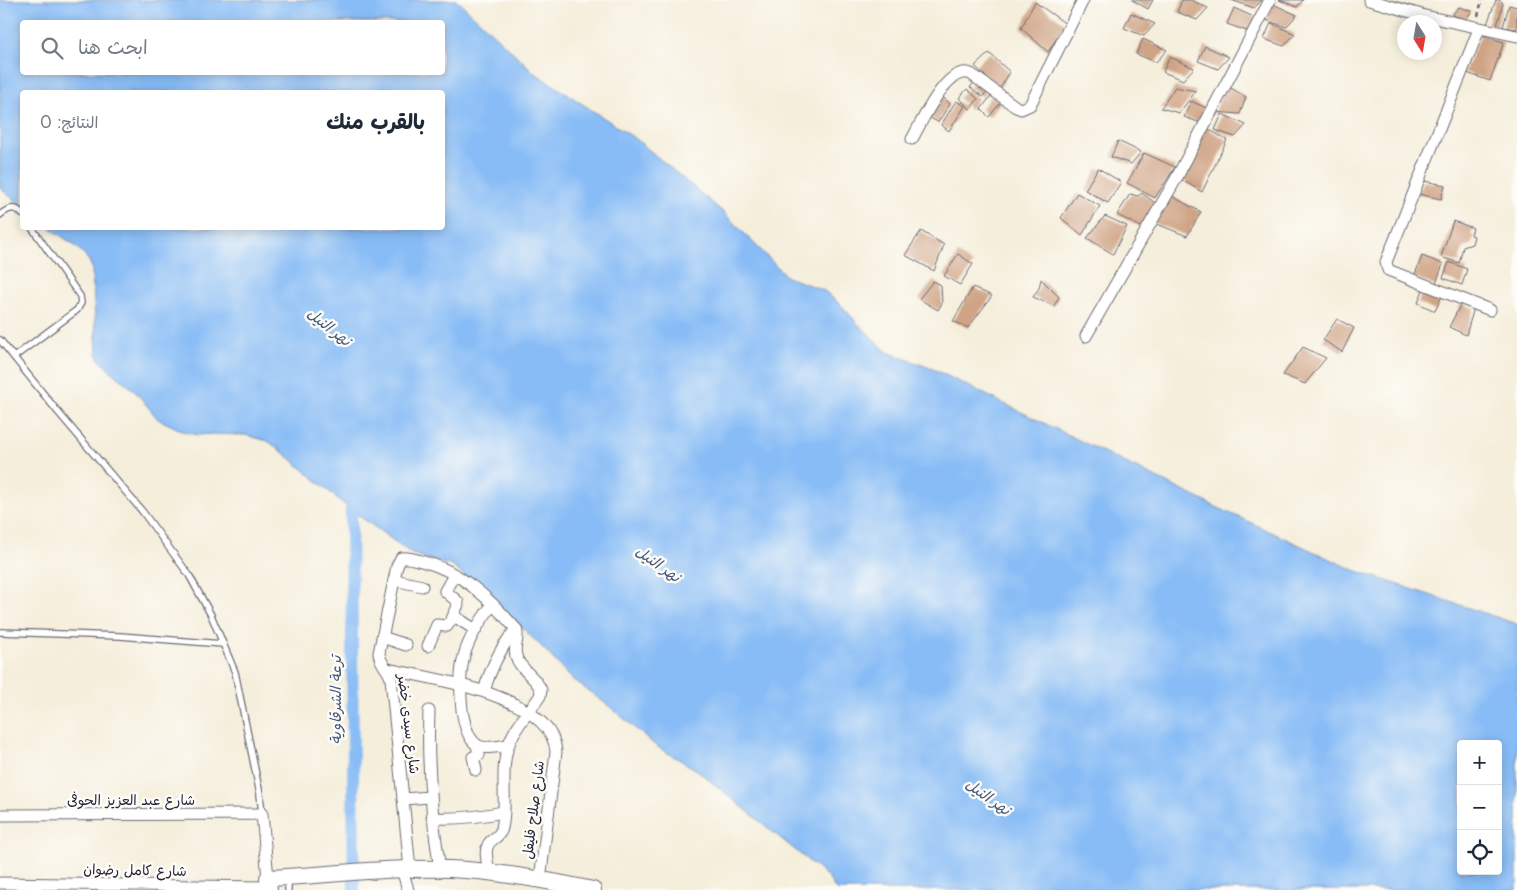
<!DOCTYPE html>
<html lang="ar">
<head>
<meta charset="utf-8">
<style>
  body { margin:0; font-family:"Playpen Sans","Playpen Sans Arabic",sans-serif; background:#f2f2f3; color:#1f2937; direction:rtl }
  .controls { position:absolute; right:15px; bottom:15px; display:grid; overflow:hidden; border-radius:5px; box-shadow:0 2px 12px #0003 }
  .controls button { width:45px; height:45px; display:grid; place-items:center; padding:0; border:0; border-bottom:1px solid #e0e1e3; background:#fff; color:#1f2937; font:25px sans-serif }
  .compass { position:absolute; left:1397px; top:15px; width:45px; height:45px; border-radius:50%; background:#fff; box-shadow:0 2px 12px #0003; rotate:169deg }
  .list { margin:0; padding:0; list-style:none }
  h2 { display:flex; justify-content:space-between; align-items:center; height:65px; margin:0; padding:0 20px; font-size:21px }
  h2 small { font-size:16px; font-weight:400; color:#747a83 }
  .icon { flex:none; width:28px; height:28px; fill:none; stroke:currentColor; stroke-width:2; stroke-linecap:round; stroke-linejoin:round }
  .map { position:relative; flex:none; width:1517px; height:890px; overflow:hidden; direction:ltr }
  .search { position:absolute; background:#fff; box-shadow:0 2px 12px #0003; left:20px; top:20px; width:425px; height:55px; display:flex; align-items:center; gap:12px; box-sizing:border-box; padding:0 18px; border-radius:5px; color:#747a83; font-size:19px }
  .panel { position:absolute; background:#fff; box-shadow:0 2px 12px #0003; left:20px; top:90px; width:425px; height:140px; border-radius:5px; direction:rtl }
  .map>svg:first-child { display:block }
  .water { fill:#87bcf6; stroke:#546f98; fill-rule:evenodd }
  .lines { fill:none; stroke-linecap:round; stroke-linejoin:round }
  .canal { stroke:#87bcf6; stroke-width:12 }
  .building { fill:#cfa384 }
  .service-casing { stroke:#6c6973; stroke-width:8 }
  .minor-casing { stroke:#6c6973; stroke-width:13 }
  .secondary-casing { stroke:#6c6973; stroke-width:18 }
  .path { stroke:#6c6973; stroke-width:2.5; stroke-dasharray:4 4; stroke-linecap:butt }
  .service { stroke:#fff; stroke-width:5.5 }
  .minor { stroke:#fff; stroke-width:11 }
  .secondary { stroke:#fff; stroke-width:16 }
  .labels { text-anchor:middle; stroke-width:5; stroke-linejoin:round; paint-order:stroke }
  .street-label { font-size:14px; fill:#22223b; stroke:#fdfcf7 }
  .water-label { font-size:15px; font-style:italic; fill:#45587c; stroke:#fdfcf7 }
</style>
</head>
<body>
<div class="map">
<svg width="1517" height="890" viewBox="0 0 1517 890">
  <rect width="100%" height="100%" fill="#fdfcf7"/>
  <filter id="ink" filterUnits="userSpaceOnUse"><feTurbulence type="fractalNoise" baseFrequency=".02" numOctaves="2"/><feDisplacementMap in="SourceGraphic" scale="10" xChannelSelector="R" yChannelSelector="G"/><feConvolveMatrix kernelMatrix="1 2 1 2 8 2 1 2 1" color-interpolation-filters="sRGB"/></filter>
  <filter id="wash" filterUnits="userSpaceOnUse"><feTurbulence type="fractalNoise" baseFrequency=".0096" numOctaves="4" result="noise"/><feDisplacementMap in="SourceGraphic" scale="20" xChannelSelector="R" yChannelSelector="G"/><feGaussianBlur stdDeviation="1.12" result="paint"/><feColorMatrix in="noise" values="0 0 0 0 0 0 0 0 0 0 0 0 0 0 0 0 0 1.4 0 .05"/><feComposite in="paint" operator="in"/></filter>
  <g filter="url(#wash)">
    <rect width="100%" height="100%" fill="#f5eedb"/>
    <path class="water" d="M0,0h457l78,73 101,66 88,74 63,64 36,13 18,15 17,19 29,28 46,17 281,137 140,64 163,54v266h-681l-9,-14 -130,-106 -41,-24 -47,-40 -38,-28 -27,-29 -59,-57 -33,-26 -40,-12 -61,-44 -67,-57 -16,-12 -23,-6 -34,-1 -13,1 -13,-3 -27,-13 -23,-28 -30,-25 -5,-5 -3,-8 -5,-85c-5,-18 -28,-29 -42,-40h392v-136h-420v114l-22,-18zM22,22h420v50h-420zM1461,744h37v127h-37z"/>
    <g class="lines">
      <polyline class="canal" points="351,510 354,890"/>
    </g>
    <g id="blocks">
      <g class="building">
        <polygon points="1132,0 1153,0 1148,9"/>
        <polygon points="1182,0 1191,0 1208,8 1197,20 1177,12"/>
        <polygon points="1231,0 1262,0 1254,8"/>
        <polygon points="1279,0 1303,0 1297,7"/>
        <polygon points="1496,0 1500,0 1503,3 1497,26 1487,24"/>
        <polygon points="1035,2 1066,24 1048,52 1021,28"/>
        <polygon points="1273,4 1297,15 1286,27 1266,20"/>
        <polygon points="1509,5 1517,7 1517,29 1503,27"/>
        <polygon points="1459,7 1472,11 1466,19 1452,15"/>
        <polygon points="1234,8 1258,19 1247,31 1227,24"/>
        <polygon points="1131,13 1155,24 1144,36 1124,28"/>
        <polygon points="1271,23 1295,34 1284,46 1264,39"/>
        <polygon points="1481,35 1504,42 1490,81 1464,72"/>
        <polygon points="1143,39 1167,50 1156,62 1136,54"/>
        <polygon points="1205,46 1229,57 1218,69 1198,61"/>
        <polygon points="989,53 1010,72 999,90 975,66"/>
        <polygon points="1170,57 1194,68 1183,80 1163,72"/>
        <polygon points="976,81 987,90 983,97 970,87"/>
        <polygon points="1226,85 1246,97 1240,114 1215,112"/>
        <polygon points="1175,87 1196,91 1179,113 1161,108"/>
        <polygon points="967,89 978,99 970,109 959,98"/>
        <polygon points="991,96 1001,102 989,117 981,109"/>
        <polygon points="943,97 950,104 938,122 930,118"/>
        <polygon points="956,101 965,106 949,131 941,125"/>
        <polygon points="1191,101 1215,112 1204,124 1184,117"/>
        <polygon points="1222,114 1246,125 1235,137 1215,130"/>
        <polygon points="1201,125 1227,140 1202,192 1177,177"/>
        <polygon points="1118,141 1141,152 1131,164 1111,157"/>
        <polygon points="1144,153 1175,167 1155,198 1127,183"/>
        <polygon points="1098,168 1121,182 1108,203 1085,190"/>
        <polygon points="1424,181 1445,185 1441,199 1418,194"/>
        <polygon points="1077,193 1100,206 1082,235 1061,218"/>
        <polygon points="1142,193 1158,205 1143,228 1117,215 1130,194 1138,196"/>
        <polygon points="1170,195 1201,212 1187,236 1152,222"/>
        <polygon points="1105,216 1127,226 1113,254 1087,238"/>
        <polygon points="1453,221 1473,228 1471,235 1474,236 1472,244 1463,247 1459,263 1441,257"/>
        <polygon points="921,231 944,245 934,271 905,255"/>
        <polygon points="958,254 973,264 960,285 944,276"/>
        <polygon points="1422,256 1443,264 1435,286 1414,277"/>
        <polygon points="1449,262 1467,269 1462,285 1443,278"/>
        <polygon points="1041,279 1059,297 1054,306 1033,297 1039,288"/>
        <polygon points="933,281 941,285 942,303 938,310 919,299"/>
        <polygon points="973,287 992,296 968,328 953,321"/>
        <polygon points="1424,287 1443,294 1435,311 1418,303"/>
        <polygon points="1461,304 1474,308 1466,335 1449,327"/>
        <polygon points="1337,319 1354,328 1342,352 1323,340"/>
        <polygon points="1303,347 1326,358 1305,384 1283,375"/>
      </g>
    </g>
  </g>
  <g filter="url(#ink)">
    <use href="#blocks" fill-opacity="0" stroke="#6c6973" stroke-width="1"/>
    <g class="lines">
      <defs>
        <g id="service">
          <path d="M0,215c7,-6 16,-10 22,-1"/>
          <polyline points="0,340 58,412 142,511 189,575 211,615 235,672 260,794 262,814"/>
          <polyline points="14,357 77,310 81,303 80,296 32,228"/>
          <polyline points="0,632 120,636 223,644"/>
          <polyline points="288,879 288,890"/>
        </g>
        <g id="minor">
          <polyline points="1369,0 1425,16 1517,36"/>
          <polyline points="1479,29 1386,262 1388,270 1490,310"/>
          <path d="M912,139c10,-17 35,-75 59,-65l45,33 5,2 9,-4 53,-105"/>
          <polyline points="1086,336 1177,177 1270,0"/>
          <path d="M454,575l-9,16 13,11c1,5 -5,8 -4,14l20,13"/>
          <polyline points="394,580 422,586"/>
          <path d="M492,605c-28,38 -35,57 -30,105 2,12 5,28 15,35 7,5 23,1 31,0"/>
          <polyline points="382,637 406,645"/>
          <polyline points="428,646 437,625 447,626 454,616"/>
          <path d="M388,669c43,10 165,26 168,83l-16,128"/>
          <path d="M484,691c7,-24 16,-43 32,-62"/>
          <path d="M429,711c-2,55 2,103 11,158"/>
          <polyline points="476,770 473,757 479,755 477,745"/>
          <polyline points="403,799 430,797"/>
          <polyline points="0,815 262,814 268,878"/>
          <path d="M432,818c25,1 47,-1 71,-6"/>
          <polyline points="402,869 408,890"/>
          <path d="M410,869l-19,-191c-3,-10 -11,-14 -12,-25l18,-87 4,-8c7,-1 13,1 20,3 39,9 69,38 95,68 4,9 -3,17 0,27 3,13 20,21 25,34l-1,6c-10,15 -25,30 -31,48 -10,26 -1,58 -7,84 -2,10 -11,10 -14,17 -4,7 0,19 1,27"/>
          <polyline points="0,883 269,887"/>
        </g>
        <path id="secondary" d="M269,890l-1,-12c60,-3 122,-11 182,-9 48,2 96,11 143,21"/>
      </defs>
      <use href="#service" class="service-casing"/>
      <use href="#minor" class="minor-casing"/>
      <use href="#secondary" class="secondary-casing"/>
      <polyline class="path" points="1478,16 1482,0"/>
      <use href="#service" class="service"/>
      <use href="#minor" class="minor"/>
      <use href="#secondary" class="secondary"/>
    </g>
  </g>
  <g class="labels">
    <g class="street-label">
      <text transform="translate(409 724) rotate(83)" y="5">شارع سيدى خضر</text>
      <text x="131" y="805">شارع عبد العزيز الحوفى</text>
      <text transform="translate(533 810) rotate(-83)" y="5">شارع صلاح فليفل</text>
      <text transform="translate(135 870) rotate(1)" y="5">شارع كامل رضوان</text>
    </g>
    <g class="water-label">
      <text transform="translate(329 327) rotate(38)" y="5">نهر النيل</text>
      <text transform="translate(658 564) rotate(35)" y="5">نهر النيل</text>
      <text transform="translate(336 700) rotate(-90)" y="5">ترعة الشرقاوية</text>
      <text transform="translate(988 797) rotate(35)" y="5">نهر النيل</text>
    </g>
  </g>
</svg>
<div class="controls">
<button>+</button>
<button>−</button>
<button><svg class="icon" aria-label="locate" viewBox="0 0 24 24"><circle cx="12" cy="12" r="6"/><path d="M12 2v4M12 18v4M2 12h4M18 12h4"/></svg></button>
</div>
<svg class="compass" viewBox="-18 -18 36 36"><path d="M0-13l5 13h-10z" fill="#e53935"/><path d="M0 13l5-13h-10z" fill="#747a83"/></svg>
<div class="search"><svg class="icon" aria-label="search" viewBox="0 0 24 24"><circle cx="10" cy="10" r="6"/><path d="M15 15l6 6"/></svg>ابحث هنا</div>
<section class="panel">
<h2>بالقرب منك<small>النتائج: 0</small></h2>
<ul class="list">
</ul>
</section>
</div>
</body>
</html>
